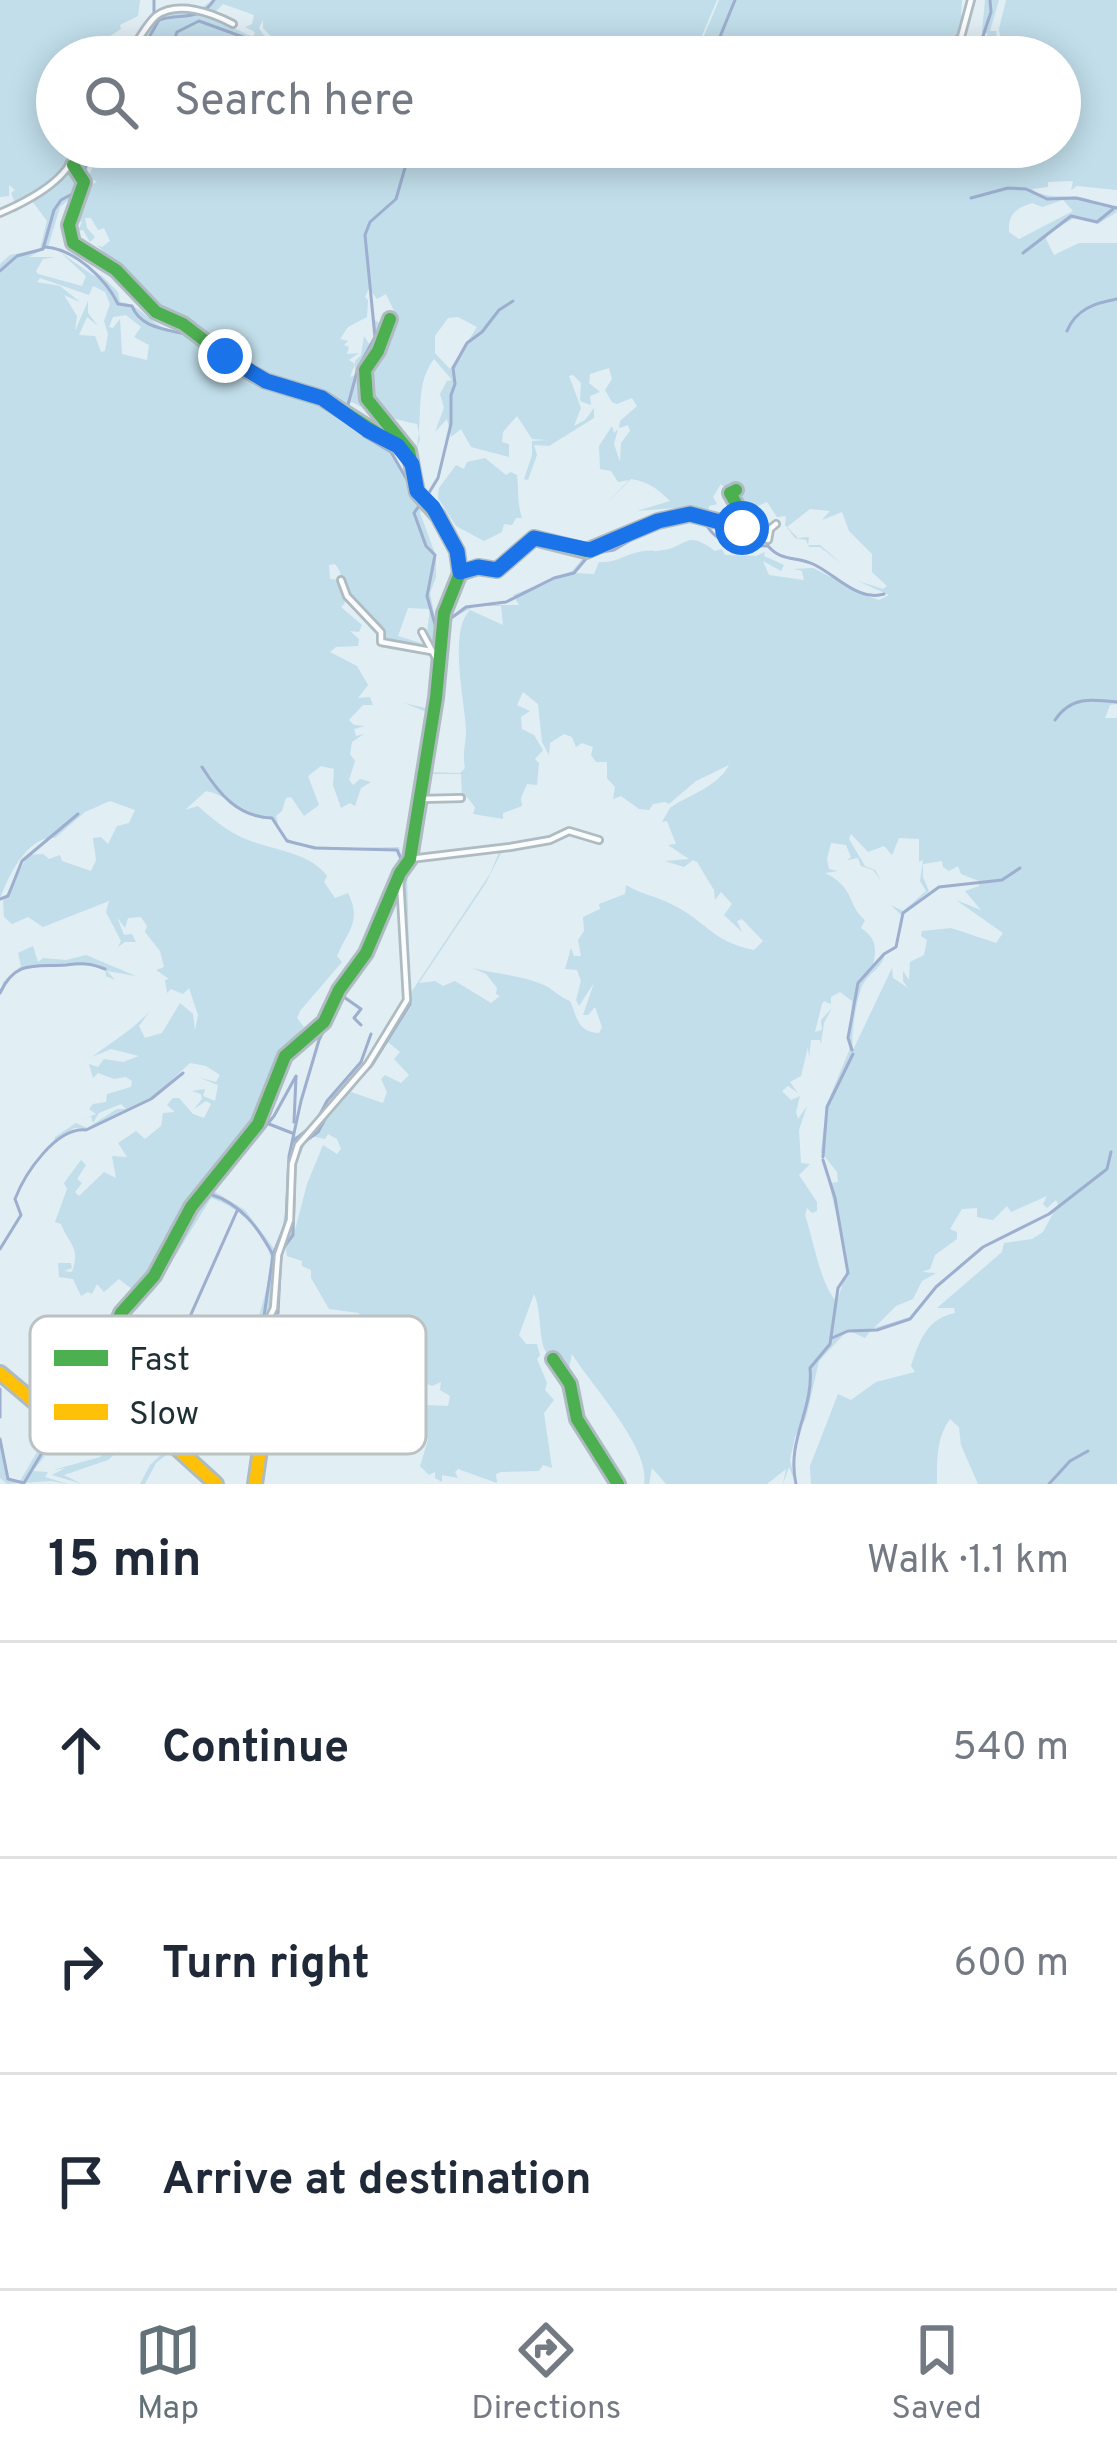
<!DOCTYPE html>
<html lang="en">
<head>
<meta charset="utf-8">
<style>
  body { margin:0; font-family:Overpass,sans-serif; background:#f6f6f7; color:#1f2937 }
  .stop { position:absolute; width:36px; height:36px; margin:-27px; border:9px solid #1a73e8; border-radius:50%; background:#fff }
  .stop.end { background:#1a73e8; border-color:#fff; box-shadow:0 3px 12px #0008 }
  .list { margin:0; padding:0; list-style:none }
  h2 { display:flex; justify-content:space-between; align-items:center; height:156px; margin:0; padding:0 48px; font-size:51px }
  h2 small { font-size:39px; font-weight:400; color:#747a83 }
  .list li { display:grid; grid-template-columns:78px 1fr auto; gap:36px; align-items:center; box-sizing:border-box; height:216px; padding:0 48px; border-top:3px solid #e0e1e3 }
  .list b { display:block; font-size:45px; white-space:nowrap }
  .list em { font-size:39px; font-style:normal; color:#747a83 }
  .icon { flex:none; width:66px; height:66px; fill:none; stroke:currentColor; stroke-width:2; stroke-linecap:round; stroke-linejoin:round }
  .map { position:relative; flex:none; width:1117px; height:1484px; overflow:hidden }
  .search { position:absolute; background:#fff; box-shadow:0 6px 30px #0003; left:36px; right:36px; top:36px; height:132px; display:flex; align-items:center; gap:30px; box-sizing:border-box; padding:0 42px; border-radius:66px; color:#747a83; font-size:45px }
  .sheet { height:804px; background:#fff }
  nav { display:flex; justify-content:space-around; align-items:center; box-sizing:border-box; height:168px; border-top:3px solid #e0e1e3; background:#fff; font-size:33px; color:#747a83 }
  nav a { display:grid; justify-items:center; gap:6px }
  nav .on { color:#627278 }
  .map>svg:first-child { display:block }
  .green { fill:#c1deea; fill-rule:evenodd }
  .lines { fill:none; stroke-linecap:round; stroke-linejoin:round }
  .stream { stroke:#9daece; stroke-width:3 }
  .street-casing { stroke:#aebcc1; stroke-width:10 }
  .fast-casing { stroke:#aebcc1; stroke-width:18 }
  .slow-casing { stroke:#aebcc1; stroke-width:18 }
  .street { stroke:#fafcfd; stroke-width:4.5 }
  .fast { stroke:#4caf50; stroke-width:12 }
  .slow { stroke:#ffc107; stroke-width:12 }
  .route { stroke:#1a73e8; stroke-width:15 }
  .key { fill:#fff; stroke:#bcc1c2; stroke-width:3 }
  .key-label { font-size:33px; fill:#1e2f35 }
</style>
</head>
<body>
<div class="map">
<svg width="1117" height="1484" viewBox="0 0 1117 1484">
  <rect width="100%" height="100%" fill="#e1eef4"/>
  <g class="green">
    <polygon points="0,0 140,0 138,16 120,25 121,29 107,38 100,50 95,49 93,42 79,38 91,50 90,57 57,57 57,147 75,147 65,171 16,205 11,193 15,190 9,185 9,196 0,197"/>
    <path d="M212,0h505l-17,40 2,17h-422v-11l-17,-18v-8l-4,8 20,29h-151c30,-30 16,-49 66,-43zM223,4l31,11 -2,9 -7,3 10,5 -2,5 -43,-20z"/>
    <polygon points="719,0 962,0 961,15 967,17 960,33 930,57 704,57 701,43"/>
    <path d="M985,0h14l-9,31h6l2,18 4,-1 -3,-19 7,-29h111v190l-40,-4 -6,4 2,-9 -25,1v5l-16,2c20,15 49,-1 68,17h17v6l-19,12 -24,-6 -26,16 -2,5 8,16 25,-12h38v461l-7,1 -5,13h12v766h-139l-17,-39 -2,-18 -9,-8c-14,19 -13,41 -13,65h-126l-1,-18 28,-72 13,6 25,-18 39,-10 -4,-6c9,-27 16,-47 44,-53l-1,-5h-17l65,-56 2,-9 28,-4 11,-7 15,-28 -2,-4 -9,8 -4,-4 4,-8 -36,16 -4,-6 -14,14 -16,-3v-9l-15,1 -12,20 7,3v7l-22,16 -5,14 -8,3 14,1 -14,8 -9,18 -17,7 -22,22 36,-11 27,-32 24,-21 -1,5 -24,18 -27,32 -38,11 -6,8 -17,-8 -29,31 -13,57 -11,19 -5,23 6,24 -7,-17 -6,17 3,-15 -19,15h-101l-14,-16 -3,16h-5c7,-36 -53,-99 -72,-130l-3,14 7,11v36c-3,-34 -14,-38 -30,-63 -8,-13 -4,-41 -12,-58l-15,41 7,9h11l3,11 -3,4 10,24 -2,7 9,10 -10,13 8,55 -9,-3 -4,6 -38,1 -5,2 1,9 -39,-14 -3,3 3,6 -16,-3v7l-7,-4v-6l-6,3 -9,-9 8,-26 -10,-21 9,-14 21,1 2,-10 -10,-6 1,-8 -9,4 -10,-4v-8l-13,-7 2,6 -46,19 -29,6 10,-11 -18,-25 3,-5 9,1 -5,-17 4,-8 -7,-3 28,-10 -1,-7 -30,-4 -18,-31v-8l-9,-4v-5l-15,-5 -2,-11 -5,14 -1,63 -14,12 -23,61 3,9 10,7 15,-12 3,-31 1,31 4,4 -10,6 -7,16 7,13 -5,40 -6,-15 -2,21h-8l15,-69 -24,-13 -20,27 -31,22 32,33 -36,-35 -41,-27 33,26 -19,15 -11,21h-5l10,-19 20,-19 -29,-21 -11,8 2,6 -24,21 -44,15 18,9 -30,-9 13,-7 -12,2 47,-13 35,-29 2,-5 -43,-25c-23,23 -40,47 -61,73l15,1 -3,5 23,7 -17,-3 -44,3 -7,-6v-36l7,36 13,3 40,-68c-25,2 -45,-18 -60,-37l39,34h19l30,-15 48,25 -48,-29 34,-76 20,-23 -11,10 -4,-4 6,-8 -14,-11 -15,13 -7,-8 -5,10 -4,-2 -7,4 -8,-17 -14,-2 -1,-14h13l1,5 -8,3 8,1c9,-25 -3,-27 -11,-48l-6,-2 12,-33 -3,-6 17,-23 5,5 -9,14 5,4 -7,9 4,4 25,-24 12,6 -4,-22 15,1 -9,-14 18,-12 9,8 16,-13 2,-13 12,-1 -8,-7 6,-7h6l14,16 11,4 7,-14 -5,-3 -12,8 8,-10 -1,-5 -9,-3 13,-2 -2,7 12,5 3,-16 -18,-7 16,4 4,-7 -14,-9 -16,-3 -39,36 -66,30 -11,-1 -20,15 1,-6 21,-14 11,5 30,-19h9l-5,-5 -22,9 -6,10 -2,-7 -9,3 14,-5 -7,-5 4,-5 13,-2 1,-8 24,-7 1,-6 -6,-4 -12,2 -16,-6 -5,5 -4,-14 9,3 6,-8 19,3 16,-6 -28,-7 -19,8c17,-13 42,-28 58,-46l-11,15 6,12 17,-5 18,-30 13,11 2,16 3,-15 -9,-27 -6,6 -12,-5 -4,4 -2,-13 4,-1 -13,-9 8,-3 -4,-16 -15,-19 2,-6 -6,-9 -13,1 -3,10 -8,-11 7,18 8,-1 4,8h-11l-7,5 3,-6 -15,-29 3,-11 -66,26 -15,-10 -16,7 -8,-7 -1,-16 25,-46 15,-1 6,5 11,-4 2,6 29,10 5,-11 -3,-22 8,-1 7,7 9,-18 12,-3 6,-13 -25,-9 -25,11 -30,26c-27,-3 -47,38 -55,61v-635l10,-9 30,-6 7,-28 -15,-20 -16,11 -16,2 21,-6 51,-41 7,8 13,-28 -6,23 -6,7 3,6 -3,7 3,2 14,-11 -10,-2 15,-32h7l-4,10 7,2 7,-12h941v-90h-68l-7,-19 3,-4 -6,-2zM72,197l-9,38 3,8 50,31 40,42 27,15c-29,3 -39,-27 -63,-29l-2,-10 -17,-17 -7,1 -34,-24 26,24 -4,10 -44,-12 -2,-3 7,-12 13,-2h-27l19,-10 12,-40zM1063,200l10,11 -54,28 -10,-7c-1,-18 7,-24 23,-29l10,4zM85,218h6l7,12 6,-2 6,13 -8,6 -5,-2 12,12 -12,1 21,13 9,11c-21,-19 -63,-30 -57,-63l12,3 -4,9 5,-1 7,12 5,-5 -8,-9zM40,278l49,17 4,-9 12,6 5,12 -6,17 4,13 -3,17 -4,1 -6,-16 -16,-1 8,-18 11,9 -10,-13v-12l-13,30 2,-15 -13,-21 16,7 -20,-16 -23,-4zM369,288l8,11 9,-5 9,19 -31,60 -1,-7 19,-41 -10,-7 3,18 -6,8 -5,-8 -3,19 -6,6v14l-5,2 5,-13 -6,-4 10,-7 -12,1 2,-7 -5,-2 4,-4 -8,-2 8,-12 19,-10 1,-17 -3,-3zM126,315l15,12 -7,10 15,8 -2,15 -25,-6 -2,-35 -7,9 -4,-1 4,-10zM458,317l19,10 -27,42 -15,-16v-17l13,-18zM434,359l18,21 -5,1 -7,13 4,14 -9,24 12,-13 4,18 10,-8 10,18 38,10v-13l-7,-2 1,-10 14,-16 15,23 15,1 -15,1v14l-8,24 4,1 9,-25 -3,-10 15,1 45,-28v-10l-9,12 -11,6 7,-18 -12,-32 4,-1 8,8 -1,18 11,4 -1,-9 10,-4 -11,-9 1,-9 19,-6 3,11 -7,11 7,12 5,2 15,-6 5,8 -17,15 -1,7 9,-3 2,6 -9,12 -1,19 -6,-18 4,-15 -4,4 -2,-7 -13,20 1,23 11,2 7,11 11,-2 -24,25 26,-26c18,3 27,10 39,22l-33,10 37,-3 7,7 9,-2 54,13 2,-3 -18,-2 -1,-8 -12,3 -7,-3 1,-7 8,-2 -4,-7 8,-13 6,6 -1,5 5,-3 7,16 9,-3 2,5 18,-8 10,15 9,-1 -1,9 10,13 11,2 3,7h11l22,17 -22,-19h-12l1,-8 -11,1 -11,-11 23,-18 20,2 -8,9 20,-8 7,19 23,23v18l15,14 -4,3 -25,-8 31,14 -10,5 -9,-3 -57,-29 -19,1 8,2 2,9 -35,-5 -6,-14 18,10 3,-6 -20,-9 1,-4 -9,4 -31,-1 -3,-6 -7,2c-29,-22 -27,-5 -51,-1 -18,3 -2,-1 -20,1 -17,2 -29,13 -45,11l-5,12 -19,-1 13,-18 18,-4v-5l-23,6 -47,-13 49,17 -13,15 -59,24 6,10h-44l-24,10 -4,-11 9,-16 -8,10 -5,30 -6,-1 -7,-34 6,-16v-21l-16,-43 7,-12 -10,-7 -34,-52 19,11 12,28c-3,-15 -8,-24 -17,-35l12,11c-10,-21 -19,-22 -39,-30 -11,-5 -14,-12 -25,-14l1,-8 6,-3c18,10 44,18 65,22l3,15 -8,23c15,-32 -1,-74 22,-103zM335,564c8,10 6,15 11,28 9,19 34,29 39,50l42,8 -6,-7 -23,-7 10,-28 22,1 -3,23h-5l9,18 8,-1 -2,11 5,-13 -2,12 10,-10 -1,-29 26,-14h26l2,19 -33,-15c-22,21 -5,91 -4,120 0,14 -4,23 -1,38l-5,5 -36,-1 15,-100 -2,-9 -3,20 2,-19 -6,-10 3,9 -4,46 -25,-6 23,9 -21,134 9,-38 -7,51 -6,-1 -3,-11c-24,0 -102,6 -117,-13 -4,-4 -4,-12 -6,-18l6,-5 4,-13 5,-1 13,19 15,-11 -11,-29 13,-10 13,3 -1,16 8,23 9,-5 5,3 6,-18 10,-6 -11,-3 -7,6 -4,-5 6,-19 -5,-7 2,-12 12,-8 -8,2 -2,-7 11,-3 -11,-1 -5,-5 14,-15h10l-3,-8 -12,1 10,-13 -11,-19 -27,-14 6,-5 22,-1 1,-7 -9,-8 9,1 3,-7 -21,-18 4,-4 -6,-23 -9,-1 -1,-14zM523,692l15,12 4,38 7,13 1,-12 14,-9 8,3 4,10 6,-4 11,4 -2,8 5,7h11v16l8,9 -2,12 8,-3 18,13 10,1 4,-6 12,-2 4,2 27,-23 33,-16c-11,22 -41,30 -59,43l-8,14 5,-1 9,23 -8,1 21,14 -24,2 19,6 9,-7 4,2 17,28 1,10 6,-8 11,12 -8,11 18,17 -5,-11 5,-2 21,22 -9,9c-44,-9 -47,-29 -83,-46 -15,-8 -31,-10 -45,-19l-1,9 -26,10 1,5 -17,8 1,14 -6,9 3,16h-7l-3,-8 -6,21 12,1 4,11 -5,19 3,6 15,-23 -11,32h5l7,-8 7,20 -3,6c-23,-1 -22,-18 -29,-32 -10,-4 -15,-10 -24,-15 -23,-11 -51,-12 -74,-18l14,6 11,14 -1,6 4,2 -9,7 -36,-22 -12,5 -8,-5 -16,2 67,-100 16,-32 -2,-1 -10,24 -80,120 -3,-121 8,-13 -7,2 15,-83v17l6,1 -5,-3 4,-20h33l1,23 4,-1 9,11 -2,7 30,5v-6l19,-7 -1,-8 6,-14 10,1 2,-22 -4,-4 8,-9 -9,-15 -12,-6 -1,-12 9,-6 -13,-6zM206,791c25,5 39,25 66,27l15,23 27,7 82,1 12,16 -8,9 1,10 -4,1 8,115 -17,36 -25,36 -28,21 -17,27 -18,18 -6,-3c-5,39 -5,79 -19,115l-30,-40 -33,-20 55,-66 21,-67 36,-29 45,-79 -49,81 -36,28 4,-15 16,-16 -7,-9 3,-7 42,-49 -5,-6c11,-26 25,-34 11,-63l-13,5 -11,-16 3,-6c-18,-25 -58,-26 -84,-38 -16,-7 -33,-21 -45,-32l-13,4zM851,834l17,18 16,-6 8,9 7,-17 20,1v23l4,-2 -3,21 6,10 -23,20 -12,-6 10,10 28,-24 -6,-14v-13l19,-3 1,6 6,4 9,-5 3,8 18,7v5l-14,5 16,19 -25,-10 47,33 -7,10 -45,-15 -29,3 -1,5 6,4 -3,15 -14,7 -1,18 -6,-9v10l5,7 -15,-10 -1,-10 -39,82c-3,-11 4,-55 10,-66 8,-13 19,-16 22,-30l-12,11c4,-17 3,-27 -12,-37l4,-8c-18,-14 -9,-32 -40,-47l13,-2 -9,-2 -2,-10 4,-16 15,2 5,12 -4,3 11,-2 3,8 12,4 8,11 -6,-11 -10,-4 -16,-27zM840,992l12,9 -3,50 -23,55 -5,46 16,20 1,10 -9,1 19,83 -11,36c-17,-17 -23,-61 -32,-87l2,-7 5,5 5,-2v-9l-18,-27 11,-11 -9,-1 -2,-33 8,-24 -9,13 -2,-7 4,-16 -9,4 -9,-9 6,-5 10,7 -8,-11 11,-6 7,-29 1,11 2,-18h9l1,4 3,-21 8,-15 -11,12 1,10 -7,2 7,-28 2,-3 7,3v-7zM388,1042l12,10 -6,7 15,16 -8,8 -16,-8 -4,4 6,13 -4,11 -32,-11zM328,1134l9,5 4,10 -4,5 -14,-9 -16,39 -13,50c-2,-27 -8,-80 17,-98l14,3zM211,1198c23,7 54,31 59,57 5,20 -24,104 -35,126 -8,17 -21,31 -33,45l3,3 -28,15 -82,-53 34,-73 26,-29z"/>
    <path d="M485,458l21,17 5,-3 6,3c2,16 0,28 5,43h-6l-4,7 -8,-1 -2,8 -18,9 -28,-15 -18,-28 1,-10 17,-23 8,4 3,-7z"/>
    <path d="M33,946l5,16 5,-4 23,2 20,-5 50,21 -29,-5 8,9 -9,-4 -1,-8c-15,-6 -23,-5 -39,-4 -29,3 -50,-5 -66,29l3,-11 18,-16 -3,-13z"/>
  </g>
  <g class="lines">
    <g class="stream">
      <polyline points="154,16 154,0"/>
      <path d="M144,46l15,-26c21,-7 41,2 55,-20"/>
      <polyline points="715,49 735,0"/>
      <polyline points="132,57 152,45 174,41 177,32 199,21 254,41"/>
      <polyline points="946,57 982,39 991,12 990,0"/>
      <polyline points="971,198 1008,188 1026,189 1047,199 1076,198 1117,208"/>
      <path d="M45,247c30,2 61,32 73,57l14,2c9,24 39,23 59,30"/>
      <polyline points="1023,253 1071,216 1097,222 1113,209"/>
      <polyline points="0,271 17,256 43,249 54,210 61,200 74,193 95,147"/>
      <path d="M1067,331c9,-22 28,-28 50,-32"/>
      <polyline points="346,412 358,368 375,337 365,235 370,222 396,199 411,147"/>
      <polyline points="352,420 364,436 391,452 414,492"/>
      <polyline points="427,496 438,478 451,424 451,395 455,384 453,368 467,343 482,332 499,310 513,301"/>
      <polyline points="421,503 414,513 426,546 435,555 427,596 438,635"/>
      <path d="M704,520c12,28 38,25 64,26 14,16 27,10 45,18 22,10 45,38 71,30"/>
      <polyline points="446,622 466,607 506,602 554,578 574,573 590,554 614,550 655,526 673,524 679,519"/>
      <path d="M1055,720c16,-24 37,-21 62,-18"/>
      <polyline points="424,750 428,724"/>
      <path d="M202,767c17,27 36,50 70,51l15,23 28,7 82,2 7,15"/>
      <polyline points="403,871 404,910"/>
      <polyline points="0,899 8,896 22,861 78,814"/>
      <path d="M0,993c16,-34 36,-26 66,-28 16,-2 24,-2 39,4"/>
      <polyline points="852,1050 848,1038 858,983 884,954 896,947 903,913 939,887 1002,880 1020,868"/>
      <polyline points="339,1100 372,1065 410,1004 405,919"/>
      <polyline points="318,1118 327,1101 361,1062 371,1034"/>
      <polyline points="294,1122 296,1077"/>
      <polyline points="269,1124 292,1133"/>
      <polyline points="293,1141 312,1126"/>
      <polyline points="823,1157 827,1107 853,1054"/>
      <polyline points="210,1194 274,1116 296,1076"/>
      <path d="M0,1249l21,-34 -6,-16c10,-26 41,-72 71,-69l65,-31 32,-26"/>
      <polyline points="273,1255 286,1222 289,1156 301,1101 319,1040 341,995 361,1009 354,1018 361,1025"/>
      <path d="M166,1261l39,-64 5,-3c31,10 48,33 63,61l-10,68"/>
      <polyline points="278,1313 281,1251 293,1235 295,1164 303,1143 318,1132 329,1112"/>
      <polyline points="121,1324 151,1284"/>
      <polyline points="832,1338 848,1331 877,1330 910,1319 936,1287 983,1247 1049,1214 1107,1169 1111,1152"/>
      <polyline points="0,1389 0,1417"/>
      <polyline points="92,1390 103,1366"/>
      <polyline points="155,1396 202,1426 234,1383 254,1324"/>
      <polyline points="143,1422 237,1211"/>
      <polyline points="0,1439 8,1479 24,1483 58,1426 87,1397"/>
      <polyline points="256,1453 260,1416 275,1399 272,1335"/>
      <polyline points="251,1483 254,1463"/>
      <path d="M796,1484c-10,-44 18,-74 14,-116l20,-24 8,-56 10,-15 -13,-75 -12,-38"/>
      <polyline points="1049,1484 1070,1461 1088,1451"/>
    </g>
    <defs>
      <g id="street">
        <polyline points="96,57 97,53"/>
        <path d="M125,57c12,-12 19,-30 31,-41 22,-16 56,-3 77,8"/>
        <polyline points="939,57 961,37 971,0"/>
        <path d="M0,213c28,-12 72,-34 76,-66"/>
        <polyline points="745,528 768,540 770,529 776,524"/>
        <polyline points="341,580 347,596 381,632 381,642 431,651"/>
        <polyline points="422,632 437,660"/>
        <polyline points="422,799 461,798"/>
        <polyline points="410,859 510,847 550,840 569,831 599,840"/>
        <polyline points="175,1445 203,1430 224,1406 239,1383 274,1308 278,1255 290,1220 292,1164 298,1145 368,1064 407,1000 400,879"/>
      </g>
      <g id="fast">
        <polyline points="73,165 84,182 69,225 73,243 116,270 156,312 183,324 235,364 266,381 322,398 401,448"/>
        <polyline points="460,573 478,567 497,570 534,538 586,551 658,521 690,514 745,528 746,521 730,493 736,490"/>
        <polyline points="553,1359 570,1384 577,1419 618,1484"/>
        <polyline points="83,1393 95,1375 121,1313 154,1276 191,1207 258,1124 285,1056 324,1022 339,990 366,953 400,873 410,859 436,698 444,613 460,573 457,551 438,516 417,492 409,451 367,399 365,370 378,351 390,319"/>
      </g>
      <g id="slow">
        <polyline points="0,1373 44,1410 60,1408 83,1393 96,1395 171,1443 216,1484"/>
        <polyline points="255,1484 265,1415 290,1399 300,1384 276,1340"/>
      </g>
    </defs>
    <use href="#street" class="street-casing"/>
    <use href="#fast" class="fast-casing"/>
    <use href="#slow" class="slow-casing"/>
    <use href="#street" class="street"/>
    <use href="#fast" class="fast"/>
    <use href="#slow" class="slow"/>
  </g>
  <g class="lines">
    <polyline class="route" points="225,356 266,381 322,398 367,430 398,446 412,464 417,491 433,507 457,551 460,572 478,567 497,570 534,538 590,550 658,521 690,514 742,528"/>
  </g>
  <rect x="30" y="1316" width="396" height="138" rx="18" class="key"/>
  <rect x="54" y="1350" width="54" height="16" fill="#4caf50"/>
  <rect x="54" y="1404" width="54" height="16" fill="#ffc107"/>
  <g class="key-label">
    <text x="129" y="1370">Fast</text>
    <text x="129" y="1424">Slow</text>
  </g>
</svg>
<div class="stop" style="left:742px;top:528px"></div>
<div class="stop end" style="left:225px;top:356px"></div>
<div class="search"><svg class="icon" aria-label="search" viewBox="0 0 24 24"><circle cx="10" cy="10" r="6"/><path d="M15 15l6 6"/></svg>Search here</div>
</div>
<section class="sheet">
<h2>15 min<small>Walk · 1.1 km</small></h2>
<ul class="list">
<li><svg class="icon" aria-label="ahead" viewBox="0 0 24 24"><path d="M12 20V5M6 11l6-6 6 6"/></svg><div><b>Continue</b></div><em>540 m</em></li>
<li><svg class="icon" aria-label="right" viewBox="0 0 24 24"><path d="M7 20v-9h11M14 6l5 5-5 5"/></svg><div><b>Turn right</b></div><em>600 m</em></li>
<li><svg class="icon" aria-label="arrive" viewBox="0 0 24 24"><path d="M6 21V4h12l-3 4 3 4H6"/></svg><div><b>Arrive at destination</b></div></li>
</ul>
</section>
<nav>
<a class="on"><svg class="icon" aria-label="map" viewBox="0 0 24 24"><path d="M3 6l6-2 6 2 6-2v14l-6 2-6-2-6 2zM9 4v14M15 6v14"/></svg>Map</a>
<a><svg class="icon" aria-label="directions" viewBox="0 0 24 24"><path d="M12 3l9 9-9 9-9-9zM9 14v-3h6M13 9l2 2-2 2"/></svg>Directions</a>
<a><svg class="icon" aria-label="saved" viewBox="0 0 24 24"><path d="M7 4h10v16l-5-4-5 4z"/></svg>Saved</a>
</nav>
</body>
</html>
